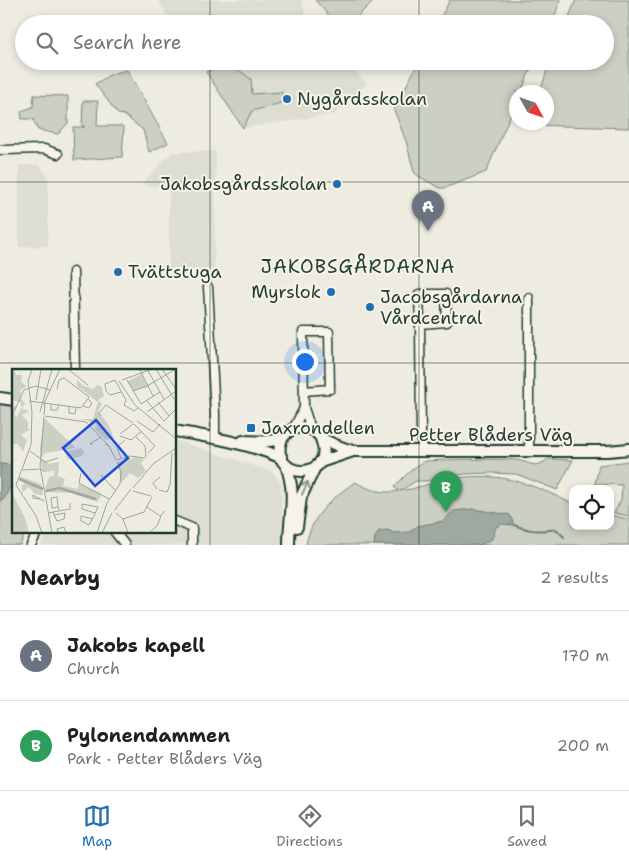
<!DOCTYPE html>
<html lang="en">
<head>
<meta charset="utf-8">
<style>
  body { margin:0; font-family:"Shantell Sans",sans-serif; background:#f6f6f6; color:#202124 }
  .controls { position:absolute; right:15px; bottom:15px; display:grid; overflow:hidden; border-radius:10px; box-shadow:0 2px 8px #0003 }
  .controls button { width:45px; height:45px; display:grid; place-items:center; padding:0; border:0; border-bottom:1px solid #e0e0e0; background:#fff; color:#202124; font:25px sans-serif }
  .compass { position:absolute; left:509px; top:85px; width:45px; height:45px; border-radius:50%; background:#fff; box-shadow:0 2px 8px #0003; rotate:130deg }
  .you { position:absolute; left:304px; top:361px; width:18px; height:18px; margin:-12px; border:4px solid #fff; border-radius:50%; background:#1a73e8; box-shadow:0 0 0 8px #1a73e833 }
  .badge { display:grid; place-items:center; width:32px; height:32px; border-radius:50%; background:#1f6fb2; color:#fff; font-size:16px; font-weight:700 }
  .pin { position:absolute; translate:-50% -41px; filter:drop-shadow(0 1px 2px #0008) }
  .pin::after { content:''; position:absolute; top:26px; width:18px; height:15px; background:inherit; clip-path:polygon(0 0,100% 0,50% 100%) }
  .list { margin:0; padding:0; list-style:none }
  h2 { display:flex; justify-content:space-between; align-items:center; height:65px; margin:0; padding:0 20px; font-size:21px }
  h2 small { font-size:16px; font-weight:400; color:#757577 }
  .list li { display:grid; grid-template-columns:32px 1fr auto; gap:15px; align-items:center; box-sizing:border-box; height:90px; padding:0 20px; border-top:1px solid #e0e0e0 }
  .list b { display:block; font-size:19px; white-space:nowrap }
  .list p { margin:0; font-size:16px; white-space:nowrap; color:#757577 }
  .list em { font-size:16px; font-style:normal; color:#757577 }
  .icon { flex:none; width:28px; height:28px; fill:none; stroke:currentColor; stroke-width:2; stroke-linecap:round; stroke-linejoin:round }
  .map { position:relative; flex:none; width:629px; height:545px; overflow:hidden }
  .search { position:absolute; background:#fff; box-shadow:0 2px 8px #0003; left:15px; right:15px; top:15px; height:55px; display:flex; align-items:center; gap:12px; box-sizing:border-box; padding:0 18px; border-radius:28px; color:#757577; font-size:19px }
  .sheet { height:245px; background:#fff }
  nav { display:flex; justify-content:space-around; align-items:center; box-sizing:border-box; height:70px; border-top:1px solid #e0e0e0; background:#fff; font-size:14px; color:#757577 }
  nav a { display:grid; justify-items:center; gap:2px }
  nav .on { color:#1f6fb2 }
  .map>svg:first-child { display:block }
  .built { fill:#ddddd2 }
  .green { fill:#cccfc4; stroke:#76867c }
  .water { fill:#9fa99f; stroke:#6c7e74 }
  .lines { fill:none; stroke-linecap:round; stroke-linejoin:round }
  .stream { stroke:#6c7e74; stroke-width:2 }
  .street-casing { stroke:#1f3d34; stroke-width:11 }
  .secondary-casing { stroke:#1f3d34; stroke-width:14 }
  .street { stroke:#f7f3e8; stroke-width:8 }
  .secondary { stroke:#f7f3e8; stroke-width:10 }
  .oneway { stroke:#8b988e }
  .grid { fill:none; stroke:#1f3d34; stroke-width:1; stroke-opacity:0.55 }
  .poi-dot { fill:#1f6fb2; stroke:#f7f3e8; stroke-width:2 }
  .labels { text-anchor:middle; stroke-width:4; stroke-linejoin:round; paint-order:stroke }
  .poi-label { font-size:18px; fill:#1f3d34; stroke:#f7f3e8; text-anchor:start }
  .street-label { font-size:18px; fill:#1f3d34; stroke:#f7f3e8 }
  .neighbourhood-label { font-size:19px; letter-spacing:1px; fill:#1f3d34; stroke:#f7f3e8 }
  .inset-river { fill:none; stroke:#9fa99f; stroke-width:2.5 }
  .inset-road { fill:none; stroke:#9ba69c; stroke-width:1 }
  .view { fill:#1d4ed8; fill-opacity:0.15; stroke:#1d4ed8; stroke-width:2.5 }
  .inset-edge { fill:none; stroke:#1f3d34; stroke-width:2.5 }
</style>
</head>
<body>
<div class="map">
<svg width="629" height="545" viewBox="0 0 629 545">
  <rect width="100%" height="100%" fill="#eeece1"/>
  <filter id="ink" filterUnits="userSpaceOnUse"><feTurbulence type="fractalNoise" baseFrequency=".02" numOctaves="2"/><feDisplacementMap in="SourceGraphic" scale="10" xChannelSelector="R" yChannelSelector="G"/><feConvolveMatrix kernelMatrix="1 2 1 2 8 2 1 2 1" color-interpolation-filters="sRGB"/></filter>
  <g filter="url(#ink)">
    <g class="built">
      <polygon points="158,0 302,0 305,17 312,24 173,24"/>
      <polygon points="199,61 346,61 367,84 335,114 243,128"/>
      <polygon points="216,151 214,270 169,272 169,187 141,185 172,152"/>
      <polygon points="19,165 39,165 48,176 48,246 19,247"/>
      <polygon points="175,440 273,472 281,484 283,545 41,545 47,531 175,531"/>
    </g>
    <g class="green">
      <polygon points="315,0 374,0 350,24 336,24"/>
      <polygon points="450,0 561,0 551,24 437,24"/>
      <polygon points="576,0 629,0 629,128 528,125 529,123 546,122 546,92 540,92 550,61 605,61 605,24 566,24"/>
      <polygon points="419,61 534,61 521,92 516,92 516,102 486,172 445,188 440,188 418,176 414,172 406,141 394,110"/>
      <polygon points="220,66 240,71 251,79 252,94 282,92 281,103 252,111 243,128 206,72"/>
      <polygon points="127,70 168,143 149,152 143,130 124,115 118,114 95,84 111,74"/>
      <polygon points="34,95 68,96 68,123 58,134 38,130 33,119 22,119 21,111 33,107"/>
      <polygon points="83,101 98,101 97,126 122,126 124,128 122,157 74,160 73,127 85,127 82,126"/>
      <polygon points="0,401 14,404 14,531 26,531 20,545 0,545"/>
      <path d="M548,459l25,1 -16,30 -41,-16 -26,-1 -25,1 -39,7h-10l-16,10c15,-2 30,-8 45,-11 52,-10 83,2 128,24v22h37v-11l19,4v26h-323c5,-29 25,-46 49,-63 15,8 27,12 44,9l-5,-4c9,-9 18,-19 29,-25 5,-3 83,-3 93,-2 14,2 18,10 32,-1z"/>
      <polygon points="629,461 629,516 614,513 621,500 622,485 595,484 599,465"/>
    </g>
    <g class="water">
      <polygon points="0,464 14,465 14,479 4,499 0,500"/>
      <polygon points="473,509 510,515 514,525 502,524 496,527 492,539 480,545 374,545 375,537 379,531 388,530 394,533 409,532 418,526 443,521 454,511"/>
    </g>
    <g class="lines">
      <path class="stream" d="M514,525c15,6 26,7 42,4l8,8"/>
      <defs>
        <g id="street">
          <polyline points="0,150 44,149 58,154"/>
          <polyline points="73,272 75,370"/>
          <polyline points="208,287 215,414 215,438"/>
          <polyline points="529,298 529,450"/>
          <polyline points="420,324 419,294 446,294 447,322 420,324 421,438 423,452"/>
          <polyline points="304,391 330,389 329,332 303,332 304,408 311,429"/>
          <polyline points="293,429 304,408"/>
          <polyline points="175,521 192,528 192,545"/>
          <polyline points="114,531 125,545"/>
          <polyline points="31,545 38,531"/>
        </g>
        <g id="secondary">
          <polyline points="0,398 14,400"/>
          <path d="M175,431c36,6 73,12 107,27"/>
          <path d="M321,439c16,40 -47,43 -41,6 3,-15 20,-22 33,-15 5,3 7,8 12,10 9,5 18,8 28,11h255l21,-2"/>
          <path d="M243,441c14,0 31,3 42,-6"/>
          <polyline points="320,462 353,451"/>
          <path d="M286,465c11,31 3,49 3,80"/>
          <polyline points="297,527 301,497 315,467"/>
        </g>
      </defs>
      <use href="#street" class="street-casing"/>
      <use href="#secondary" class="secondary-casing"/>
      <use href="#street" class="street"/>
      <use href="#secondary" class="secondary"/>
    </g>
    <defs><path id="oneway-shaft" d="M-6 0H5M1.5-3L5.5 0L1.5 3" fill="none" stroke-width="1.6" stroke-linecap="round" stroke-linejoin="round" transform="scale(1.25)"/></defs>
    <use class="oneway" href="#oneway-shaft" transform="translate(305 488) rotate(-65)"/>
  </g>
  <path class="grid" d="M210,0v24M419,0v24M210,61v484M419,61v484M0,182h629M0,363h629"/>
  <g class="poi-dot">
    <circle cx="287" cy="99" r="5"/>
    <circle cx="337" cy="184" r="5"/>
    <circle cx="118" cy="272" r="5"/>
    <circle cx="331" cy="292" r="5"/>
    <circle cx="370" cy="307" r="5"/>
    <rect x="246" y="423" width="10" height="10" rx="2.5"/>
  </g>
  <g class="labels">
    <g class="poi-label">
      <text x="297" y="105">Nygårdsskolan</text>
      <text x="327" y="190" text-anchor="end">Jakobsgårdsskolan</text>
      <text x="128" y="278">Tvättstuga</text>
      <text x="321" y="298" text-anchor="end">Myrslok</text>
      <text x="380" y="303">Jacobsgårdarna<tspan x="380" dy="21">Vårdcentral</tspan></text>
      <text x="261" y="434">Jaxrondellen</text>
    </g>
    <g class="street-label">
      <text x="491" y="441">Petter Blåders Väg</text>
    </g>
    <g class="neighbourhood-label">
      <text x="358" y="273">JAKOBSGÅRDARNA</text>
    </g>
  </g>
  <g transform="translate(12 369)">
    <rect width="164" height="164" fill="#eeece1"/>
    <path d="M0,0h3l1,6h6l-1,7 6,4 -9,6 3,-1v8l6,6 -3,-1 -2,5 7,2 -7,4 6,7v7h3l-10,6 6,5 -4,12 -5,-8h-4l-2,6v-43l5,-2 -4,8 4,4 5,-10 -2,-5 -8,-2zM130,5l5,12 -14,5 -5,-10zM65,10l5,6 11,4 4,-4 4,1 3,10 -6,4 4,4 -4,7 10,13 6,14 -8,2 -12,-12 3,-1 -2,-4 -2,3 -4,-5 -9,-2h13l5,-17 -21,-16zM32,49l32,30 -31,5 -4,5 8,6 10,-2 -1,14 7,3 -2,7 15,3 1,-5 23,10 -5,8 -26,-9 -27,-1 5,-15 6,-2 -2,-5 -5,2 -6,-3 -2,-20zM69,79l3,4 -2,4 -14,4 -3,-8zM125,88l7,2 -3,4 5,8 -8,7 -8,-5 -9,10 -3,-21zM7,107l22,8 2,11 -8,-1 -6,-7 -7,5v-7l3,-1zM0,124l13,25 4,15h-17z" fill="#cccfc4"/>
    <path class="inset-river" d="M7,110l24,10M34,122l13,-3 37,11"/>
    <path class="inset-road" d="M20,0l-4,12 4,31 -1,33 -15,40 20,31 6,17M56,0l20,16M135,0l17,30M144,0l18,30M150,0l14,20M128,1l13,26M103,11l11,20 -2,5 10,6 4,-3M103,11l-10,4 1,7 4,4 11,-3M110,11l30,-11M115,11l14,24 19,-12M107,12l16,24 41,34M135,17l29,-17M121,22l15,-5M24,31l5,-31M17,32l52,7 8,-11 -25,-19 -5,2 -2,9M135,32l17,20 12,-12M146,33l11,14M39,35v6h6l2,-6M71,37l6,2 3,-5 -4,-4M57,38v6l6,1 1,-6M28,43l12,-43M135,43l29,-21M32,46l1,-14 15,-32M0,47l12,-26 12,-4 14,4M33,47l41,6 23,24 -4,-2M89,47l-2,-3 7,-8 27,18M32,48l-4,49 12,67M125,52l16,11 7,-8M122,55l21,22 -7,7M108,65l13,-10M108,67l11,4 11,-9M124,68l9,9 1,11M81,75h-3l11,-7M97,77l7,14M18,82l15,11 13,-4M109,89l-4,-11 8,-7M105,91l13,-4 15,2M11,101l17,-1 6,3M69,104l-2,10 30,16M89,106l15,16M121,119l20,-24 23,-16M145,120l-4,-6 7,-6M147,121l8,2 3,-7 2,-32M121,122l18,5M28,130l-7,-1v-3l11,6M46,138l-1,-10 -6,1 1,10 6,-1 1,3M135,138l13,9 5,-5M102,142l17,-22M41,143l1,3 11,-2 -1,6 -7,2 -3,-6M36,144l22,-4v-6M104,144l7,6 5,14M81,150l-12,-3v5l8,4 5,-9 4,-9 -16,-3v5l13,4M111,150l21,-7 8,-15M46,164l-1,-4 7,-2 2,6M85,164l10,-30 13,-19 1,-12 -4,-10M90,164l10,-20M137,164l8,-7 4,-10"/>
    <path class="view" d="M84,51l32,38 -33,28 -32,-38z"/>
    <rect width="164" height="164" class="inset-edge"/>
  </g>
</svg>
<div class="controls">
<button><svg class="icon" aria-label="locate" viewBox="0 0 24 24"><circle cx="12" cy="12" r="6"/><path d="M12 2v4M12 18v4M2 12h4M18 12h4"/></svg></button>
</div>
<svg class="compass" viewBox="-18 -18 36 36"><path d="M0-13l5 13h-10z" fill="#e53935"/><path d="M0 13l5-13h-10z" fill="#757577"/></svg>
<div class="you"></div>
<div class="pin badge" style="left:428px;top:231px;background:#6b7280">A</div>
<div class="pin badge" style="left:446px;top:512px;background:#2e9e5b">B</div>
<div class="search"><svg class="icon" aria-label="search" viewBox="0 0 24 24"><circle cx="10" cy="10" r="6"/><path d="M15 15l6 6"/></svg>Search here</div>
</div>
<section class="sheet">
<h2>Nearby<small>2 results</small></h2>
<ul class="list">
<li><span class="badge" style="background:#6b7280">A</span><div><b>Jakobs kapell</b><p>Church</p></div><em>170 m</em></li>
<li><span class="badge" style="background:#2e9e5b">B</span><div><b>Pylonendammen</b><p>Park · Petter Blåders Väg</p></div><em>200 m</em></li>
</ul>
</section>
<nav>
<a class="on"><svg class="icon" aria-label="map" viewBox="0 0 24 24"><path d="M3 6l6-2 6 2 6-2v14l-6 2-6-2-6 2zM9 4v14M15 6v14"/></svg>Map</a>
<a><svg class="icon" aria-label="directions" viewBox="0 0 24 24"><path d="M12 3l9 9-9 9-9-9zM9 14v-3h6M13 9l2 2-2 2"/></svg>Directions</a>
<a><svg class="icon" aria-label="saved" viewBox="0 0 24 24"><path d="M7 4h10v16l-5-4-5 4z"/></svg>Saved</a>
</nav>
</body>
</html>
